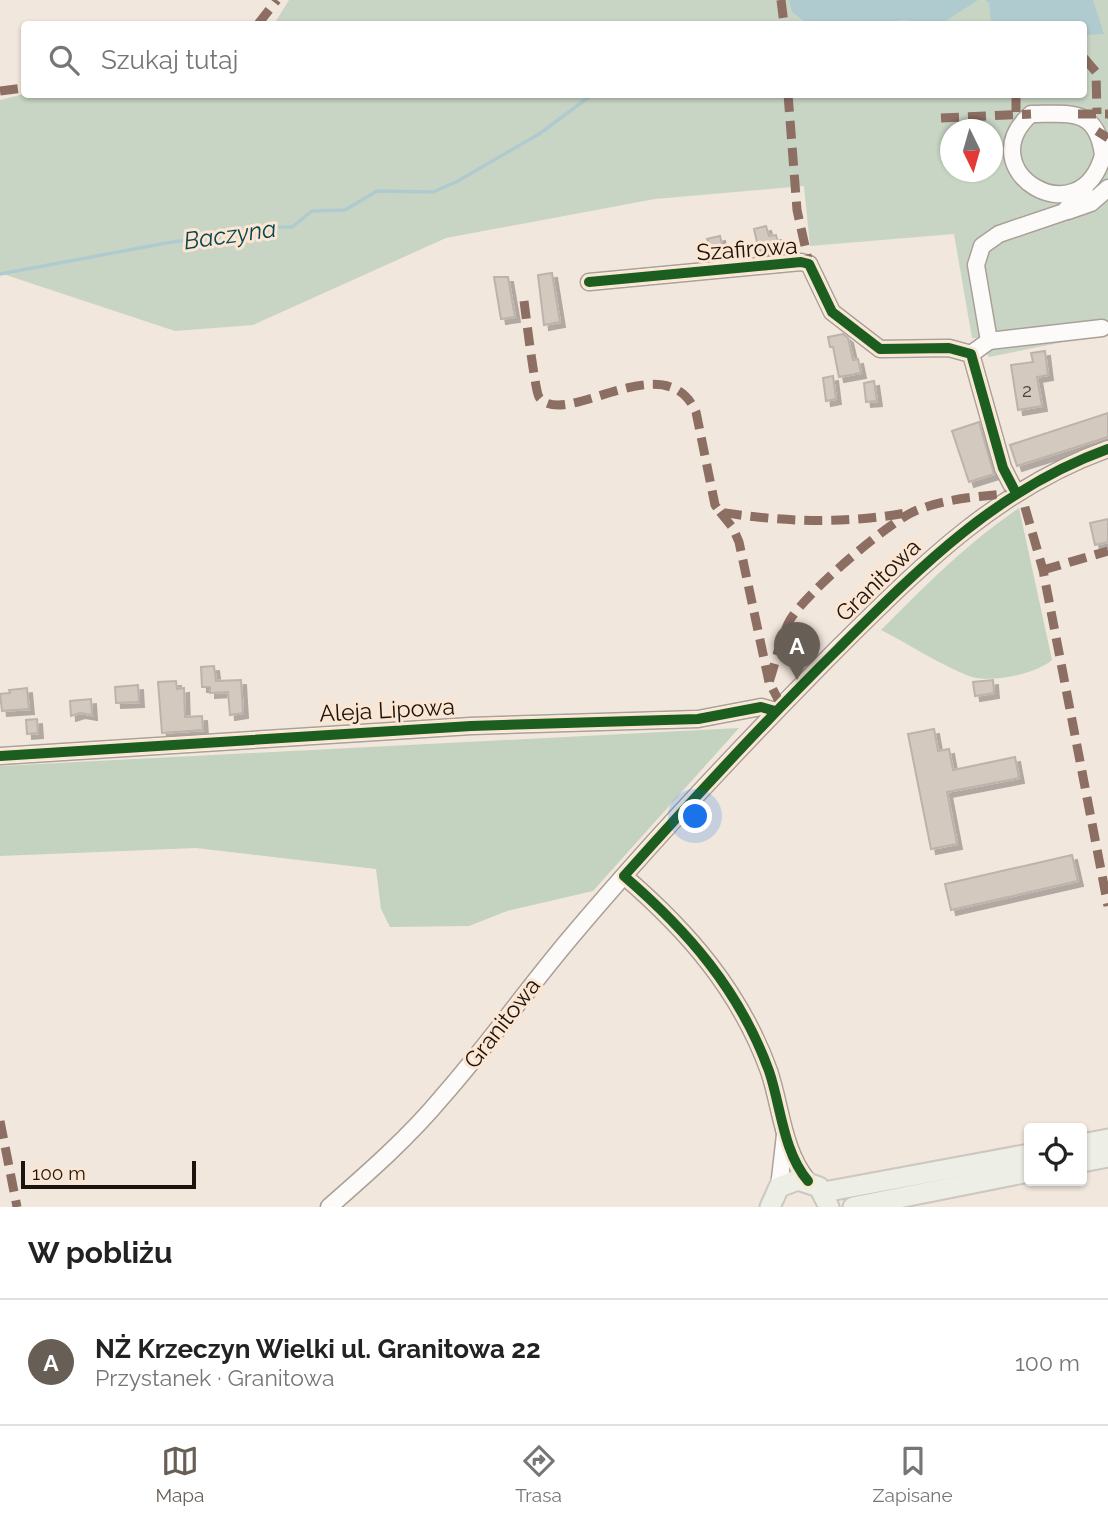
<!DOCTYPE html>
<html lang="pl">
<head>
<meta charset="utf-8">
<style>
  body { margin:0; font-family:Raleway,sans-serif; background:#f2f2f2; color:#222 }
  .controls { position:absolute; right:21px; bottom:21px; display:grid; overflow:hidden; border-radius:7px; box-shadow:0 2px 5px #0004 }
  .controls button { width:63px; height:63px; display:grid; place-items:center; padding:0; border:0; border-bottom:2px solid #e0e0e0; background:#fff; color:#222; font:35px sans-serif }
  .compass { position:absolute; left:940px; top:119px; width:63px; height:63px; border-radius:50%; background:#fff; box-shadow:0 2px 5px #0004; rotate:175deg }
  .scale { position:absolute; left:21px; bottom:18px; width:175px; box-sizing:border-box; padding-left:7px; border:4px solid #1c140d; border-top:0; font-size:19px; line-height:24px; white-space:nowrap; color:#1c140d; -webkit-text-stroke:5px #fce6d2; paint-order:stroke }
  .you { position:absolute; left:696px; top:817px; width:24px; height:24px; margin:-18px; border:5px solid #fff; border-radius:50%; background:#1a73e8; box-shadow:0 0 0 10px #1a73e833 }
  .badge { display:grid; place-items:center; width:46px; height:46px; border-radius:50%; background:#675e55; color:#fff; font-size:23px; font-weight:700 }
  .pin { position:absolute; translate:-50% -58px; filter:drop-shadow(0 2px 4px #0008) }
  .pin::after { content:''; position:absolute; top:37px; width:24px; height:21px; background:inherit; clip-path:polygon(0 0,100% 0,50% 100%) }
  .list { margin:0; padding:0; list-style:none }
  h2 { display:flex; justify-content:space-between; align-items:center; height:91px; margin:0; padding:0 28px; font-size:30px }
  h2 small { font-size:23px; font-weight:400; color:#767676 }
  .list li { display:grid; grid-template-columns:46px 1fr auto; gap:21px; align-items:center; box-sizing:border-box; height:126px; padding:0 28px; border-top:2px solid #e0e0e0 }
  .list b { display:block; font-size:26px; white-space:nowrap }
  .list p { margin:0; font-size:23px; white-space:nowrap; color:#767676 }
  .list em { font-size:23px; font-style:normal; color:#767676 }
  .icon { flex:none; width:38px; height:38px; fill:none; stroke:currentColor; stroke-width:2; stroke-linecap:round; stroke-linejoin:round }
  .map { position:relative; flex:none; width:1108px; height:1207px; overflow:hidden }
  .search { position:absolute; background:#fff; box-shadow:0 2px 5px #0004; left:21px; right:21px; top:21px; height:77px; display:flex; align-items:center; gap:18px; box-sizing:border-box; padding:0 24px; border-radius:7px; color:#767676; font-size:26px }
  .sheet { height:217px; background:#fff }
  nav { display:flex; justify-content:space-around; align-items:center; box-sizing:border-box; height:98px; border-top:2px solid #e0e0e0; background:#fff; font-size:19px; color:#767676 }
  nav a { display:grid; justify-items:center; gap:4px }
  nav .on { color:#675e55 }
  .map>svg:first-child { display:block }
  .green { fill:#c8d5c4; fill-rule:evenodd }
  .forest { fill:#c4d2c0 }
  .water { fill:#b0cbcf }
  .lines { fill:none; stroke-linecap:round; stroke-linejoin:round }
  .stream { stroke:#b0cbcf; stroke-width:3.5 }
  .building { fill:#d4c9bf; stroke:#bcb3aa; stroke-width:2; filter:url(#shadow) }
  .minor-casing { stroke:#a9a098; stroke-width:19 }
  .major-casing { stroke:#cdc7c2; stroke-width:23 }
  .minor { stroke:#fdfbfa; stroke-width:16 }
  .major { stroke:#edeee5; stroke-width:19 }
  .quiet { stroke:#8d6e63; stroke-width:9; stroke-dasharray:18 9; stroke-linecap:butt }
  .cycleway-casing { stroke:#fce6d2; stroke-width:15 }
  .cycleway { stroke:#1b5e20; stroke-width:10 }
  .labels { text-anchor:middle; stroke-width:6; stroke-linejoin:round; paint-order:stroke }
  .number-label { font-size:19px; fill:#4a413a }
  .street-label { font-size:23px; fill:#1c140d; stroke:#fce6d2 }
  .water-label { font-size:24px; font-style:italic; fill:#054854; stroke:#fce6d2 }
</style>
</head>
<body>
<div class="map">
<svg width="1108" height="1207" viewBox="0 0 1108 1207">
  <defs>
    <filter id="shadow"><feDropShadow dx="5" dy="5" stdDeviation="0" flood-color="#0004"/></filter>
  </defs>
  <rect width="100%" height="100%" fill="#f2e7dc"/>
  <path class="green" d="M289,0h819v333l-119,24 -11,-19h-6l-18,-104 -144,12 -6,-60 -149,13 -209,39 -193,87 -78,6 -175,-58v-173l24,-6h109l15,4 32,-4h904v-70h-810zM950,130h42v42h-42z"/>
  <g class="forest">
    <path d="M1019,508l33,152c-16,14 -62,24 -83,16 -30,-12 -59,-31 -88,-46 44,-44 86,-87 138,-122z"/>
    <polygon points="739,728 593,891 507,911 469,926 390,927 381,909 376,869 196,848 0,856 0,766"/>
  </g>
  <g class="water">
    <polygon points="789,0 978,0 941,24 902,20 880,24 808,24 792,12"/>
    <polygon points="985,0 1093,0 1104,34 1084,35 1084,24 991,24 989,3"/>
  </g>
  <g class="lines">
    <polyline class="stream" points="0,274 161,244 267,227 292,227 312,211 345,210 377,191 433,192 456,182 539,134 593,94"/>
  </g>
  <g class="building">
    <polygon points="766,226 769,236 776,235 779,246 759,251 754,229"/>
    <polygon points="720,236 724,252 706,255 704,244 709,243 707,239"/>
    <polygon points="552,273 560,322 544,325 538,275"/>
    <polygon points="494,277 508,277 515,317 501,319"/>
    <polygon points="843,334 848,338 853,360 858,359 861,373 839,377 833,347 830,347 828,337"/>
    <polygon points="1045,351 1048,375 1037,377 1042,406 1018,410 1011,365 1033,362 1031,353"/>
    <polygon points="833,376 836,399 826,401 823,378"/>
    <polygon points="874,381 877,401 866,402 864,383"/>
    <polygon points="1108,413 1108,437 1017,466 1010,445"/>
    <polygon points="979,422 994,474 969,482 952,431"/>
    <polygon points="1108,519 1108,542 1095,545 1090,523"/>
    <polygon points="214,666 216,681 241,680 243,713 230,715 228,692 210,693 210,687 202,687 201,667"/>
    <polygon points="993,680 994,693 975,696 973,682"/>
    <polygon points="176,681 177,689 184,688 185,717 202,716 203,730 162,733 158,682"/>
    <polygon points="138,685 139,702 116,703 115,687"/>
    <polygon points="27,688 29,709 2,711 0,694 10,693 9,690"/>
    <polygon points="91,699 92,715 80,713 71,716 70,701"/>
    <polygon points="37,719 38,733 27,734 26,720"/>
    <polygon points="934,729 938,751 949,749 953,770 1015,757 1019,778 947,792 957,844 931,849 908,734"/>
    <polygon points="1072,855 1078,881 951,910 945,884"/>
  </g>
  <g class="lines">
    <defs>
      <g id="minor">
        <path d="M1031,114c38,0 66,-7 72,41 -23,84 -135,15 -72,-41z"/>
        <polyline points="1068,211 1091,203 1108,188"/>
        <polyline points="589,282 801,262 809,264 832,312 880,349 949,348 971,354 1003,468 1016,493"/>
        <polyline points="989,341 1102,328"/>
        <polyline points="971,354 989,341 976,265 982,246 999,234 1064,212 1085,188"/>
        <polyline points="0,756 471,726 698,719 761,707 775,711"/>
        <path d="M624,876c64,55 116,115 145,195 12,35 14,81 39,110"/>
        <polyline points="779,1187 785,1135"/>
        <path d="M329,1207c40,-35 80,-70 114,-111 45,-51 84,-107 128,-159 85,-101 176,-197 269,-291 81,-80 158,-158 268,-197"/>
      </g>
      <g id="major">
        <polyline points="1082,1144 1108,1139"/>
        <polyline points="1082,1162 1108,1157"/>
        <polyline points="824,1192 1029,1154"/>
        <polyline points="770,1207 779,1187 798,1180 819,1187 829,1207"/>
        <polyline points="853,1207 1029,1172"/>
      </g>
    </defs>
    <use href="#minor" class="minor-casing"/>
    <use href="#major" class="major-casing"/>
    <use href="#minor" class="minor"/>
    <use href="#major" class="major"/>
    <g class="quiet">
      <polyline points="781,0 784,24"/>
      <polyline points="258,24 277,0"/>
      <polyline points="1084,58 1096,72 1097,114"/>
      <polyline points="0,91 24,88"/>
      <polyline points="788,94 797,210 809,264"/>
      <polyline points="1016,94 1016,115"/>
      <polyline points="1078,114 1108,114"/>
      <polyline points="941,118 1031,114"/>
      <polyline points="1097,131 1108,138"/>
      <path d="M524,301c2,15 11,90 15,96 25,34 126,-55 157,15l19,93 5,7c61,10 125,12 186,1"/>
      <polyline points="720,512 733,528 739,542 769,682"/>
      <polyline points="1043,570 1108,551"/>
      <path d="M781,705l-12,-23c7,-20 11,-44 21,-62 15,-26 97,-97 125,-109 31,-13 68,-15 101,-18l8,11 19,66 65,336"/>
      <polyline points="0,1121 17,1207"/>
    </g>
    <defs>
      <g id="cycleway">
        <polyline points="589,282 801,262 809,264 832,312 880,349 949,348 971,354 1003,468 1016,493"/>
        <polyline points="0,756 471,726 698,719 761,707 775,711"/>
        <path d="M808,1181c-25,-29 -27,-75 -39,-110 -29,-80 -81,-140 -145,-195 70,-78 140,-154 214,-227 82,-82 159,-160 270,-200"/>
      </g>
    </defs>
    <use href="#cycleway" class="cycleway-casing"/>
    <use href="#cycleway" class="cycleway"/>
  </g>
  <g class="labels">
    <g class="number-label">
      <text x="1027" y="397">2</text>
    </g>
    <g class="street-label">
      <text transform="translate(747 249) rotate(-4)" y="8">Szafirowa</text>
      <text transform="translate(878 580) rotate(-44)" y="8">Granitowa</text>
      <text transform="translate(387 710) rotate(-3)" y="8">Aleja Lipowa</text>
      <text transform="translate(502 1023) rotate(-52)" y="8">Granitowa</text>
    </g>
    <g class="water-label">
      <text transform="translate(230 235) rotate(-8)" y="8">Baczyna</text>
    </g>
  </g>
</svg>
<div class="controls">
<button><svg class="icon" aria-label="locate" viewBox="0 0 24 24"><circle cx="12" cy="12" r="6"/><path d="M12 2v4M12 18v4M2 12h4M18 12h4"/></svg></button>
</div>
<svg class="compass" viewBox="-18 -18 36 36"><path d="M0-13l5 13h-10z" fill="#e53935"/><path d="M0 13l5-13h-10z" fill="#767676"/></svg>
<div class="scale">100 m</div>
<div class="you"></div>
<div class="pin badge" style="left:797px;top:680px">A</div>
<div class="search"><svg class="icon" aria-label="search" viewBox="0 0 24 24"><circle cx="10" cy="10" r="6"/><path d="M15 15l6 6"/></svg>Szukaj tutaj</div>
</div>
<section class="sheet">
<h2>W pobliżu<small></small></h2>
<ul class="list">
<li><span class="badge">A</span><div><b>NŻ Krzeczyn Wielki ul. Granitowa 22</b><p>Przystanek · Granitowa</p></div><em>100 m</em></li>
</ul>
</section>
<nav>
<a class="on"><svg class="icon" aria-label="map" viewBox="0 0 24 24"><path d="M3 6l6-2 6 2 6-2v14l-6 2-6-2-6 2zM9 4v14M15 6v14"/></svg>Mapa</a>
<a><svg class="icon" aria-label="directions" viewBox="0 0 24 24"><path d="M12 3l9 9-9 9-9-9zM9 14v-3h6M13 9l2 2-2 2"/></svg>Trasa</a>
<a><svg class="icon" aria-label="saved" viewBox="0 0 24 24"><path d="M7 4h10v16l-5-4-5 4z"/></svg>Zapisane</a>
</nav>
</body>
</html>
